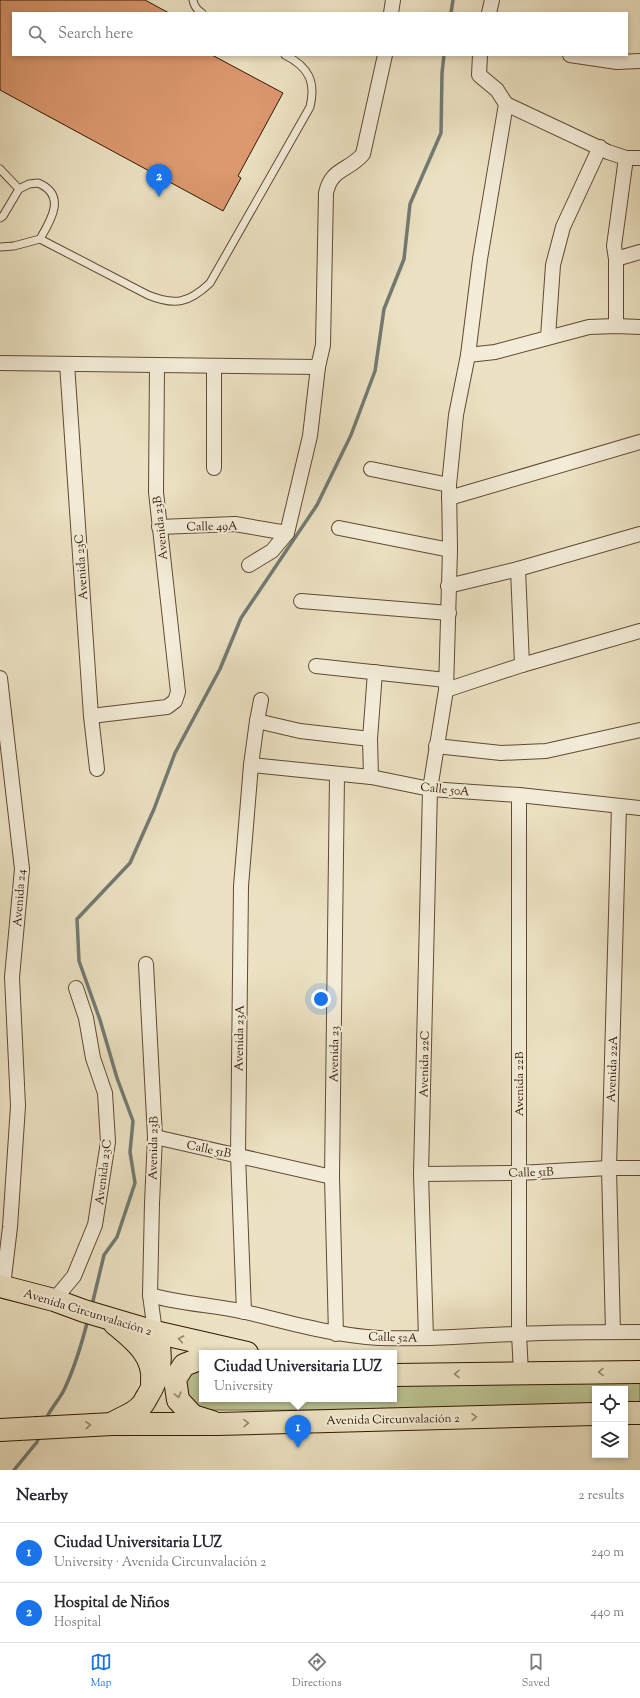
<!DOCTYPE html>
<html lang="en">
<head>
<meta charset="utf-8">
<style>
  body { margin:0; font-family:"Sorts Mill Goudy",serif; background:#f2f2f3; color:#2b2b33 }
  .controls { position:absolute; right:12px; bottom:12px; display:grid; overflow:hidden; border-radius:0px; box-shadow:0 2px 6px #0003 }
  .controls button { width:36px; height:36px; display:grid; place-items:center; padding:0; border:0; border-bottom:1px solid #e1e1e2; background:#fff; color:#2b2b33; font:20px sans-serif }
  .you { position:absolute; left:321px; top:999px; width:14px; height:14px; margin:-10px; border:3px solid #fff; border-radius:50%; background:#1a73e8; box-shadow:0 0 0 6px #1a73e833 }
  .badge { display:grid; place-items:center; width:26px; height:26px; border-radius:50%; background:#1a73e8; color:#fff; font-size:13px; font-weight:700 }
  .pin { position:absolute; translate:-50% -33px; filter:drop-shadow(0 1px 2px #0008) }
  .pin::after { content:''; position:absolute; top:21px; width:14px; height:12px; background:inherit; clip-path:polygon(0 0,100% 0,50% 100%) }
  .popup { position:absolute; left:199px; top:1350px; width:198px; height:52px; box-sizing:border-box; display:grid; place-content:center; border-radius:0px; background:#fff; filter:drop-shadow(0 1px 3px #0005); font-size:13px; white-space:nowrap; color:#7c7c81 }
  .popup b { font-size:15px; color:#2b2b33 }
  .popup::after { content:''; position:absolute; left:50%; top:100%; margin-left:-8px; border:8px solid transparent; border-top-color:#fff }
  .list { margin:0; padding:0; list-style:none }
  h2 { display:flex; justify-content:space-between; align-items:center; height:52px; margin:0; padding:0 16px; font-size:17px }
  h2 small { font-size:13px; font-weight:400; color:#7c7c81 }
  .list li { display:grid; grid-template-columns:26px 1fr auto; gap:12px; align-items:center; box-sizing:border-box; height:60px; padding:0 16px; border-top:1px solid #e1e1e2 }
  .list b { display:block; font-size:15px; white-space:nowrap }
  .list p { margin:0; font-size:13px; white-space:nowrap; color:#7c7c81 }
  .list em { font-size:13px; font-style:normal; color:#7c7c81 }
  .icon { flex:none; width:22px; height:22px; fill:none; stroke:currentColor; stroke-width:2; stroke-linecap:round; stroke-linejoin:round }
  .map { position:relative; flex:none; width:640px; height:1470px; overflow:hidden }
  .search { position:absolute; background:#fff; box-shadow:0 2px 6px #0003; left:12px; right:12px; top:12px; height:44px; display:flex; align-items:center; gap:10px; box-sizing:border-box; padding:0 14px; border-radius:0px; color:#7c7c81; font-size:15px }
  .sheet { height:172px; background:#fff }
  nav { display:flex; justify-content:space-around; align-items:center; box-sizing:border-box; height:56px; border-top:1px solid #e1e1e2; background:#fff; font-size:11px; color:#7c7c81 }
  nav a { display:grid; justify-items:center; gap:2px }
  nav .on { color:#1a73e8 }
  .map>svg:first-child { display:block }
  .green { fill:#bbc292; stroke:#766d4a }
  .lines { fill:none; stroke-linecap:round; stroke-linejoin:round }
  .stream { stroke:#727a73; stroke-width:3.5 }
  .building { fill:#dc986f; stroke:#321803 }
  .service-casing { stroke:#604a33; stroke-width:9 }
  .minor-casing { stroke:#604a33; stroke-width:16 }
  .trunk-casing { stroke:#321803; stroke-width:24 }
  .service { stroke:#f3ecd8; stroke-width:7 }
  .minor { stroke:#f3ecd8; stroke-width:14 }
  .trunk { stroke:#ece2c3; stroke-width:22 }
  .oneway { stroke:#98876d }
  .labels { text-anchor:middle; stroke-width:4; stroke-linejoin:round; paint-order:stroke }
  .street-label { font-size:12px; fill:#321803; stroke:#f3ecd8 }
</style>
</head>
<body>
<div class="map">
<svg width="640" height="1470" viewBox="0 0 640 1470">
  <rect width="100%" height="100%" fill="#ece2c3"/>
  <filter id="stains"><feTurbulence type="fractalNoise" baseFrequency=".005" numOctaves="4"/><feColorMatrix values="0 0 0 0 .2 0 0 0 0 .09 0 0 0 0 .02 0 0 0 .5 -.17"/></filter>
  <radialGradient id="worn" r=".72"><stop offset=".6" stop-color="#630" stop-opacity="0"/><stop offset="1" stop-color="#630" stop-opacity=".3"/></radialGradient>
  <polygon class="green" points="202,1362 202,1399 394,1399 394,1380 640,1377 640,1405 625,1405 625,1389 595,1389 595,1406 324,1410 197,1410 186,1400 182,1384"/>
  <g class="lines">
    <g class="stream">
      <polyline points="451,13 453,0"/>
      <polyline points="92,1305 104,1255 117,1237 135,1183 130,1152 133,1121 117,1078 100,1020 79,961 77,919 130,863 154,809 175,753 220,669 241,618 317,505 351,435 375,371 384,309 404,259 410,204 441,133 442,73 444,55"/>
      <path d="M46,1419c5,-11 13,-19 18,-29 11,-23 18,-47 24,-71"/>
      <polyline points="14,1470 37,1442 40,1434"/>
    </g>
  </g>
  <polygon class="building" points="0,0 145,0 169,13 13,13 13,55 212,55 283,93 238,176 241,178 223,211 0,90"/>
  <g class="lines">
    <defs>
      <g id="service">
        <path d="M193,0c1,6 4,10 9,13"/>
        <polyline points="0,169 19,189"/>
        <path d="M0,218l3,-2 16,-27 10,-5 9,-1c29,12 13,37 2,56l-26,7 -14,1"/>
        <path d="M40,239l108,56c27,11 41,8 62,-12l100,-176c6,-25 -1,-40 -25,-52"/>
      </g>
      <g id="minor">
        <polyline points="391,13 393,0"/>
        <polyline points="489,13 492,0"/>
        <polyline points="570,55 617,62 640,61"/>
        <polyline points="506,104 608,152 626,158 640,158"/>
        <polyline points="616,259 640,252"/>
        <polyline points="616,326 616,259 614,246 626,158"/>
        <polyline points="548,337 553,265 563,227 600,147"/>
        <polyline points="468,355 495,352 589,327 616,326 640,327"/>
        <path d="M0,363l318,4 5,-22 3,-152c5,-25 23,-22 37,-39l22,-99"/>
        <polyline points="67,364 91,716 97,769"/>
        <polyline points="214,366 214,468"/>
        <polyline points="371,469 449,485"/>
        <polyline points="449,498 640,442"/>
        <polyline points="159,527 235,524 287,533"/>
        <polyline points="339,528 450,550"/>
        <polyline points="249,565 272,551 287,533 310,436 318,367"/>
        <polyline points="518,569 522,665"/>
        <polyline points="448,586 518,569 640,534"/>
        <polyline points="301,601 449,613"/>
        <polyline points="316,666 446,680"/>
        <polyline points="0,678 22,869 12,977 18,1106 10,1227 3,1286"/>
        <polyline points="446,690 522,665 640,631"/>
        <polyline points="91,716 167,707 175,701 178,692 156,492 157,365"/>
        <polyline points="257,721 300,731 370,739"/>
        <polyline points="436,746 501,753 546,751 640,730"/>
        <polyline points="251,765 371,777 430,789 519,795 640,808"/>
        <polyline points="371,777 370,739 375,672"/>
        <polyline points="519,795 519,1334 521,1373"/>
        <polyline points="146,964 155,1137 152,1203 150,1295 155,1332"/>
        <polyline points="155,1137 332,1177"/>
        <polyline points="421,1174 519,1173 609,1168 640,1168"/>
        <path d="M150,1295c31,9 64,10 95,17 47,11 86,23 134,26 47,2 93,-3 140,-4 40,-2 81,-2 121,-2"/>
        <polyline points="54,1300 74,1276 95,1225 108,1142 105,1093 93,1058 86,1018 76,988"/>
        <polyline points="244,1312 238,1155 241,886 251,765 257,721 261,700"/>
        <polyline points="613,1332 609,1168 619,806"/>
        <polyline points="336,1334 332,1177 337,775"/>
        <polyline points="426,1338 421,1174 430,789 446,690 450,550 449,485 456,415 468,355 480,259 506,104 497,90 479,75 480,55"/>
      </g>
      <g id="trunk">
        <polyline points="0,1286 54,1300 84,1311 155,1332 247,1353"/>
        <path d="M115,1324c18,15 40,31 37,58"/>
        <polyline points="202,1358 184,1365 175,1379 178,1400 193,1416 212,1422"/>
        <polyline points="394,1375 640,1372"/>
        <polyline points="625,1413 640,1413"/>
        <path d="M113,1423c8,-5 21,-9 27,-16 3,-2 5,-7 7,-10 13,-21 17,-41 8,-65"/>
        <polyline points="0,1430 112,1424 218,1424 595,1414"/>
      </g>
    </defs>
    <use href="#service" class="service-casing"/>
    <use href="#minor" class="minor-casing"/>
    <use href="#trunk" class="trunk-casing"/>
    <use href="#service" class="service"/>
    <use href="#minor" class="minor"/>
    <use href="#trunk" class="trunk"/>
  </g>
  <defs><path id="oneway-chevron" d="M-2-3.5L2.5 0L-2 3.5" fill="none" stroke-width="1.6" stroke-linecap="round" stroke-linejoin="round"/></defs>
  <g class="oneway">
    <use href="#oneway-chevron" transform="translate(181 1339) rotate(-168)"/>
    <use href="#oneway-chevron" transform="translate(601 1372) rotate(179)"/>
    <use href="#oneway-chevron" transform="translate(457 1374) rotate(179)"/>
    <use href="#oneway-chevron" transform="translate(178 1395) rotate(75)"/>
    <use href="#oneway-chevron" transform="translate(474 1417) rotate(-1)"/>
    <use href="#oneway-chevron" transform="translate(246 1423) rotate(-2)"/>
    <use href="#oneway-chevron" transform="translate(88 1425) rotate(-4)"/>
  </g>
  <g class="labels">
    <g class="street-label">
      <text transform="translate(212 526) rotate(-1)" y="4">Calle 49A</text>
      <text transform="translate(160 528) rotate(-96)" y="4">Avenida 23B</text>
      <text transform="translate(81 567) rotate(-94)" y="4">Avenida 23C</text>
      <text transform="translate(445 789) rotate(6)" y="4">Calle 50A</text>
      <text transform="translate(19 898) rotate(-86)" y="4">Avenida 24</text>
      <text transform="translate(239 1038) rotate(-89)" y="4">Avenida 23A</text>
      <text transform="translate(334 1054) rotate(-89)" y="4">Avenida 23</text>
      <text transform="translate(424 1064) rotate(-89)" y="4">Avenida 22C</text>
      <text transform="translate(612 1069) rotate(-88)" y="4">Avenida 22A</text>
      <text transform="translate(519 1084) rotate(-90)" y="4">Avenida 22B</text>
      <text transform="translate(153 1148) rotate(-89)" y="4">Avenida 23B</text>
      <text transform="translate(209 1149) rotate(12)" y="4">Calle 51B</text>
      <text transform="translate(103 1172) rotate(-83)" y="4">Avenida 23C</text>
      <text transform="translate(531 1172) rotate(-2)" y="4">Calle 51B</text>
      <text transform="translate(88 1312) rotate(17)" y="4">Avenida Circunvalación 2</text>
      <text transform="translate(393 1337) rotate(2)" y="4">Calle 52A</text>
      <text transform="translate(393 1419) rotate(-1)" y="4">Avenida Circunvalación 2</text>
    </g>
  </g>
  <rect width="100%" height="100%" filter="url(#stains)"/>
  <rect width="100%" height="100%" fill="url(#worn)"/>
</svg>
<div class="controls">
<button><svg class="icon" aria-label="locate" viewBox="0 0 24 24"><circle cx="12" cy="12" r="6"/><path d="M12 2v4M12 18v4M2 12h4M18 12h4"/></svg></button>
<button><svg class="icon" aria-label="layers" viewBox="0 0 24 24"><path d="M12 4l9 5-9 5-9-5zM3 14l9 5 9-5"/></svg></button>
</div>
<div class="you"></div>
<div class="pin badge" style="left:298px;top:1448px">1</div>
<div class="popup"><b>Ciudad Universitaria LUZ</b>University</div>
<div class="pin badge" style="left:159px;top:197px">2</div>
<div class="search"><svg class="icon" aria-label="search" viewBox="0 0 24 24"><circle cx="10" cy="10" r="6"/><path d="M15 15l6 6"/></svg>Search here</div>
</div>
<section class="sheet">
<h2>Nearby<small>2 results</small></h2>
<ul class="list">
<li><span class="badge">1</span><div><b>Ciudad Universitaria LUZ</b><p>University · Avenida Circunvalación 2</p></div><em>240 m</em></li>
<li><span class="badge">2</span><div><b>Hospital de Niños</b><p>Hospital</p></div><em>440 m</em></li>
</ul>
</section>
<nav>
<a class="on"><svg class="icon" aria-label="map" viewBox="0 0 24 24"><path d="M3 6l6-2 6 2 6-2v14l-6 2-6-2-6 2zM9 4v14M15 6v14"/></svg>Map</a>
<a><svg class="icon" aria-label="directions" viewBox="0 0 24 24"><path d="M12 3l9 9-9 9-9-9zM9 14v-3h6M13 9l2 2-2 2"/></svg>Directions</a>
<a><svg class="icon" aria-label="saved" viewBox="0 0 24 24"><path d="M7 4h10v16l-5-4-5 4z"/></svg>Saved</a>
</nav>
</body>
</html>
